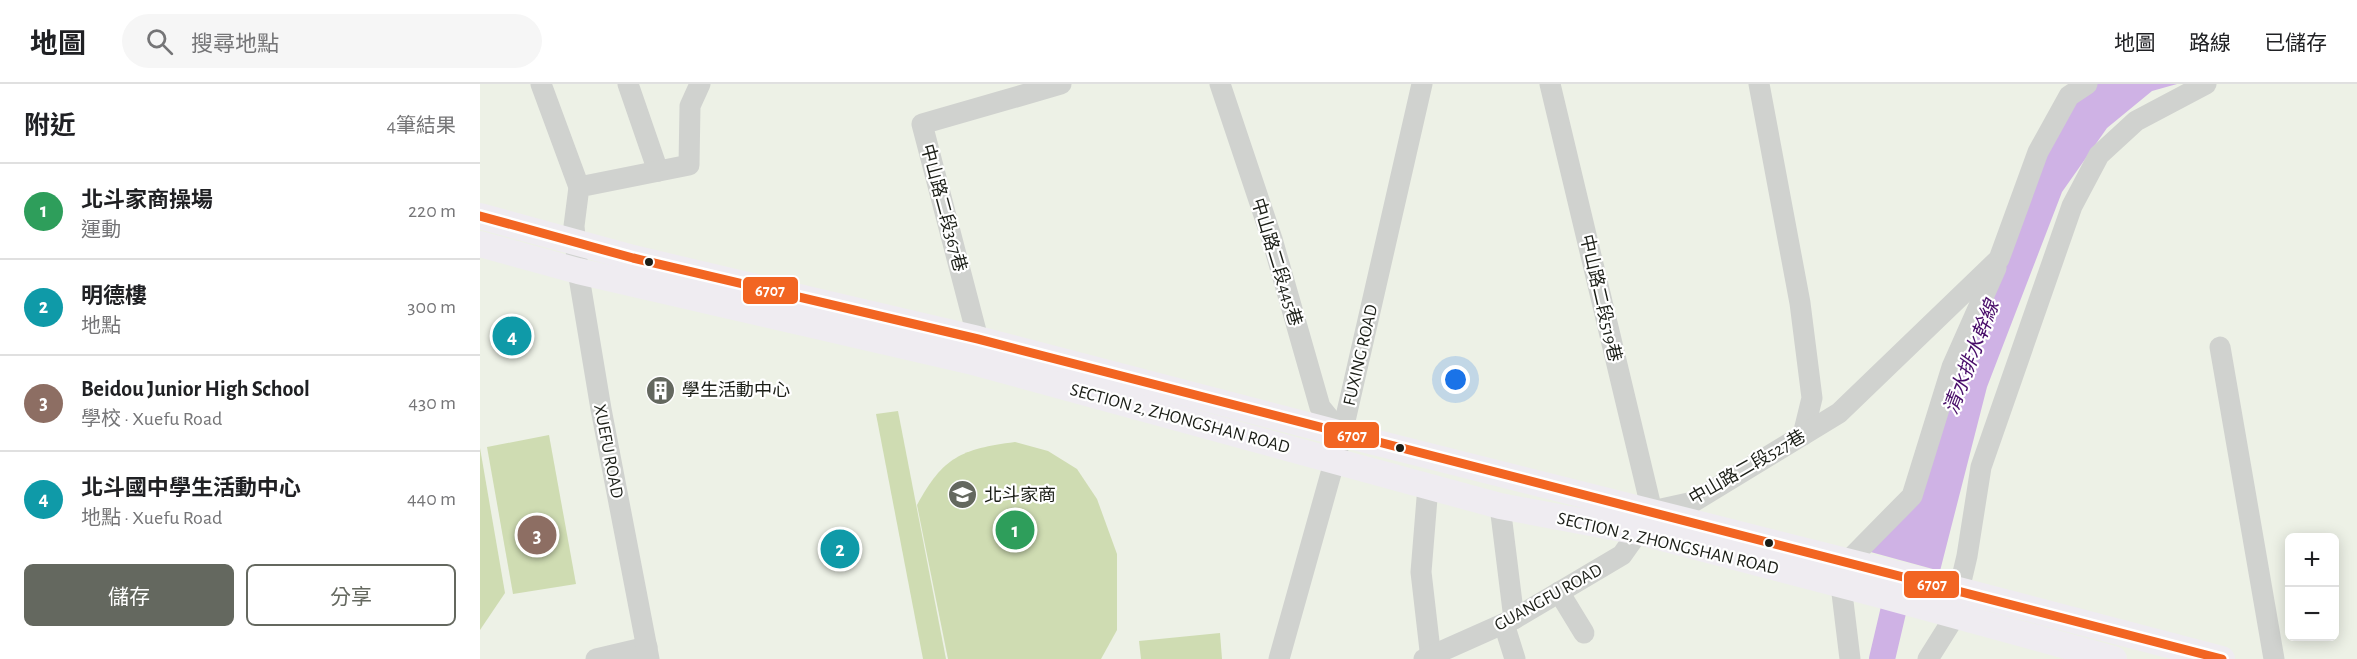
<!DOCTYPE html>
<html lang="zh-TW">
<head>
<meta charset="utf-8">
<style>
  body { margin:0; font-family:"Alegreya Sans","Noto Sans TC",sans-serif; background:#f6f6f6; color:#202124 }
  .controls { position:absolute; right:18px; bottom:18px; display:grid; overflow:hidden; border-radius:9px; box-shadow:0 3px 15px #0003 }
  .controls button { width:54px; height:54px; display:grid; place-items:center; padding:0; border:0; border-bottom:2px solid #e0e0e0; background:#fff; color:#202124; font:30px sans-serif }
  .you { position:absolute; left:976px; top:296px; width:21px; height:21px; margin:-15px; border:4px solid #fff; border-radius:50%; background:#1a73e8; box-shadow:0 0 0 9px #1a73e833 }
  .badge { display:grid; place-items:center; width:39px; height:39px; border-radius:50%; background:#64685f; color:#fff; font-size:20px; font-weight:700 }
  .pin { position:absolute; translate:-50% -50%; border:3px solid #fff; box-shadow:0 2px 6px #0006 }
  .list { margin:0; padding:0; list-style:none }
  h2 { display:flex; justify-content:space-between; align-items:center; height:78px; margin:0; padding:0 24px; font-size:26px }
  h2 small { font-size:20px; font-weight:400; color:#757577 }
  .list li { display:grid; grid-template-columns:39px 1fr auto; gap:18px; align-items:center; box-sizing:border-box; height:96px; padding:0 24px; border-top:2px solid #e0e0e0 }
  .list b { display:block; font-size:22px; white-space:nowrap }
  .list p { margin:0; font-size:20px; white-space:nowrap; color:#757577 }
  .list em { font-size:20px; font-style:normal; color:#757577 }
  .actions { display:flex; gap:12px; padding:18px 24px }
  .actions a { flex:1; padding:14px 0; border:2px solid #64685f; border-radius:9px; text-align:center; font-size:21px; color:#64685f }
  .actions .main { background:#64685f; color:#fff }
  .icon { flex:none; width:33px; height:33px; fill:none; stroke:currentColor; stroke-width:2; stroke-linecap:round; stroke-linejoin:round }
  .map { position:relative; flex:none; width:1877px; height:575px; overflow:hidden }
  header { display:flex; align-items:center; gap:36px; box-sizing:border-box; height:84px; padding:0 30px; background:#fff; border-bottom:2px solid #e0e0e0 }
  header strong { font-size:28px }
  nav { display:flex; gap:33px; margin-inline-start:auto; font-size:21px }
  .search { width:420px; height:54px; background:#f6f6f6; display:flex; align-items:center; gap:15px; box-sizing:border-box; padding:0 21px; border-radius:33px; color:#757577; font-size:22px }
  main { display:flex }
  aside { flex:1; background:#fff }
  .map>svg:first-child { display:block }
  .green { fill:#cfdcb2 }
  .water { fill:#cfb2e5 }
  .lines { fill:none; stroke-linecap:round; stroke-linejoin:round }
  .river { stroke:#cfb2e5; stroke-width:26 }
  .minor { stroke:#d0d2cf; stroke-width:21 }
  .major { stroke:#efecf1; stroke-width:26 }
  .bus-1-casing { stroke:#fff; stroke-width:14 }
  .bus-1 { stroke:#f26522; stroke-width:9 }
  .bus-dot { fill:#1b1e17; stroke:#fff; stroke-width:2 }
  .labels { text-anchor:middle; stroke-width:4.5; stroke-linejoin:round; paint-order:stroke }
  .street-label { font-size:18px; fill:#1b1e17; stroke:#fff }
  .poi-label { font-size:18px; fill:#1b1e17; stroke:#fff; text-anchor:start }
  .water-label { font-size:20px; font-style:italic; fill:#480c69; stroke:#fff }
  .line-badge { stroke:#fff; stroke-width:2 }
  .badge-label { font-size:16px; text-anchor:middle; font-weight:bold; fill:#fff }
</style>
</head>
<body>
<header>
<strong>地圖</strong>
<div class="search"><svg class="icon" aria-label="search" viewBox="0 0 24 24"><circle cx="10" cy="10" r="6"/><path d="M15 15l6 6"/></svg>搜尋地點</div>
<nav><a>地圖</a><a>路線</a><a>已儲存</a></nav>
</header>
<main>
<aside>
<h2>附近<small>4筆結果</small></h2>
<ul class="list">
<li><span class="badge" style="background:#2e9e5b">1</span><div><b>北斗家商操場</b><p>運動</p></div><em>220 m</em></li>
<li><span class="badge" style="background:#0f9aa8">2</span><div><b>明德樓</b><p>地點</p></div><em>300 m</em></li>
<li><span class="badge" style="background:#8d6e63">3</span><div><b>Beidou Junior High School</b><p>學校 · Xuefu Road</p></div><em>430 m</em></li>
<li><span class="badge" style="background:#0f9aa8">4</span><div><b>北斗國中學生活動中心</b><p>地點 · Xuefu Road</p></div><em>440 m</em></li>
</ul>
<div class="actions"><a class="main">儲存</a><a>分享</a></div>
</aside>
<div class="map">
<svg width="1877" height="575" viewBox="0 0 1877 575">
  <rect width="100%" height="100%" fill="#edf1e6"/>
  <g class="green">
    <polygon points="418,327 466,575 443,575 396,330"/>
    <polygon points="69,351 96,500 33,510 7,363"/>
    <path d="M535,358l33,9 29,18 20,30 20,55v76l-16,29h-153l-31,-154c26,-48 44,-56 98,-63z"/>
    <polygon points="0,364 25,509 0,546"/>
    <polygon points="740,549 742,575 661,575 659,557"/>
  </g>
  <polygon class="water" points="1601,0 1697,0 1672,7 1627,44 1582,108 1507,303 1460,487 1387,467 1427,413 1553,85"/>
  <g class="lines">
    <polyline class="river" points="1402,575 1421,494"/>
    <g class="minor">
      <polyline points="61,0 99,103"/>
      <polyline points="148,0 178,87"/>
      <polyline points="740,0 792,155 840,323 862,350"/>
      <polyline points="1070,0 1172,427"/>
      <polyline points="1279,0 1320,219 1332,314 1323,351"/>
      <polyline points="1740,263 1794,575"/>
      <polyline points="493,268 498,255 442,40 581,0"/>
      <polyline points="948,402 941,488 951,575"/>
      <polyline points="1020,422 1034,535"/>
      <polyline points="1172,427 1213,418 1359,329 1519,175 1558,68 1589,12 1607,0"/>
      <polyline points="1479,506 1487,472 1501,383 1592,122 1619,71 1656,37 1726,0"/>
      <polyline points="1079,508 1104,549"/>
      <polyline points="1024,540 1035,575"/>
      <polyline points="116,575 167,563"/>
      <polyline points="169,575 121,325 98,187 94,142 99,103 209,81 210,22 220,0"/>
      <polyline points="799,575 862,350 942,0"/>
      <polyline points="944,575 1034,535 1142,471 1166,437"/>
      <polyline points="1370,575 1361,501 1368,477 1432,412 1472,283 1516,184"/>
      <polyline points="1448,575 1475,532"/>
    </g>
    <g class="major">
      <polyline points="0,132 153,174 498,255 862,350 1410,488 1742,575"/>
      <polyline points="0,160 98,187 489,277 1020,422 1159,448 1400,511 1634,575"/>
    </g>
    <defs>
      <polyline id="bus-1" points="0,132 153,174 498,255 1742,575"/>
    </defs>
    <use href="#bus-1" class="bus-1-casing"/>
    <use href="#bus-1" class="bus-1"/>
  </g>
  <defs>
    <symbol id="building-disc" viewBox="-11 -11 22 22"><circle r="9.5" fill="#64685f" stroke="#fff"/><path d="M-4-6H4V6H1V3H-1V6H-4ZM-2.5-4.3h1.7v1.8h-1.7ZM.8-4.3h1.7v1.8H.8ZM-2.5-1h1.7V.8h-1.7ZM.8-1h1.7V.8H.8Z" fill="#fff"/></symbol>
    <symbol id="school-disc" viewBox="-11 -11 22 22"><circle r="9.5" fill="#64685f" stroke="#fff"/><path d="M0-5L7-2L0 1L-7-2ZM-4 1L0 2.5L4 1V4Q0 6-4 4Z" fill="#fff"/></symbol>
  </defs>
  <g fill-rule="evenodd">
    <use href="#building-disc" x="164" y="290" width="33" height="33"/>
    <use href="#school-disc" x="466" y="394" width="33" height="33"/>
  </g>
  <g class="bus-dot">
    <circle cx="169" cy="178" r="5"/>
    <circle cx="920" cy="364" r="5"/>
    <circle cx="1289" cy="459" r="5"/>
  </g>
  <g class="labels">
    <g class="street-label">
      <text transform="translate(464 124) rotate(75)" y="6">中山路二段367巷</text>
      <text transform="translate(797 178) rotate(73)" y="6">中山路二段445巷</text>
      <text transform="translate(1121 214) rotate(77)" y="6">中山路二段519巷</text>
      <text transform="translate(880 271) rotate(-77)" y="6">FUXING ROAD</text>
      <text transform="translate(700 334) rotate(15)" y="6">SECTION 2, ZHONGSHAN ROAD</text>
      <text transform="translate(129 367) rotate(79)" y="6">XUEFU ROAD</text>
      <text transform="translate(1267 383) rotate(-30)" y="6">中山路二段527巷</text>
      <text transform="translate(1188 459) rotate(13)" y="6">SECTION 2, ZHONGSHAN ROAD</text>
      <text transform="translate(1068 513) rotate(-29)" y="6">GUANGFU ROAD</text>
    </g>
    <g class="poi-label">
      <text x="202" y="312">學生活動中心</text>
      <text x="504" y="417">北斗家商</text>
    </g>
    <g class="water-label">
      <text transform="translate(1491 273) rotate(-69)" y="7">清水排水幹線</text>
    </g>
  </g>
  <g class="line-badge">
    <rect x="262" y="192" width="57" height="29" rx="6" fill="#f26522"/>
    <rect x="843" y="337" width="57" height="28" rx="6" fill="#f26522"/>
    <rect x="1423" y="486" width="57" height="29" rx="6" fill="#f26522"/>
  </g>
  <g class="badge-label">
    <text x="290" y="212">6707</text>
    <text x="872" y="357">6707</text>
    <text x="1452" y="506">6707</text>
  </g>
</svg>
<div class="controls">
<button>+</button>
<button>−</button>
</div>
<div class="you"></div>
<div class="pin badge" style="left:535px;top:446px;background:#2e9e5b">1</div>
<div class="pin badge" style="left:360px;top:465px;background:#0f9aa8">2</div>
<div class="pin badge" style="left:57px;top:451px;background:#8d6e63">3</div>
<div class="pin badge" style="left:32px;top:252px;background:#0f9aa8">4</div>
</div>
</main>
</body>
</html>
